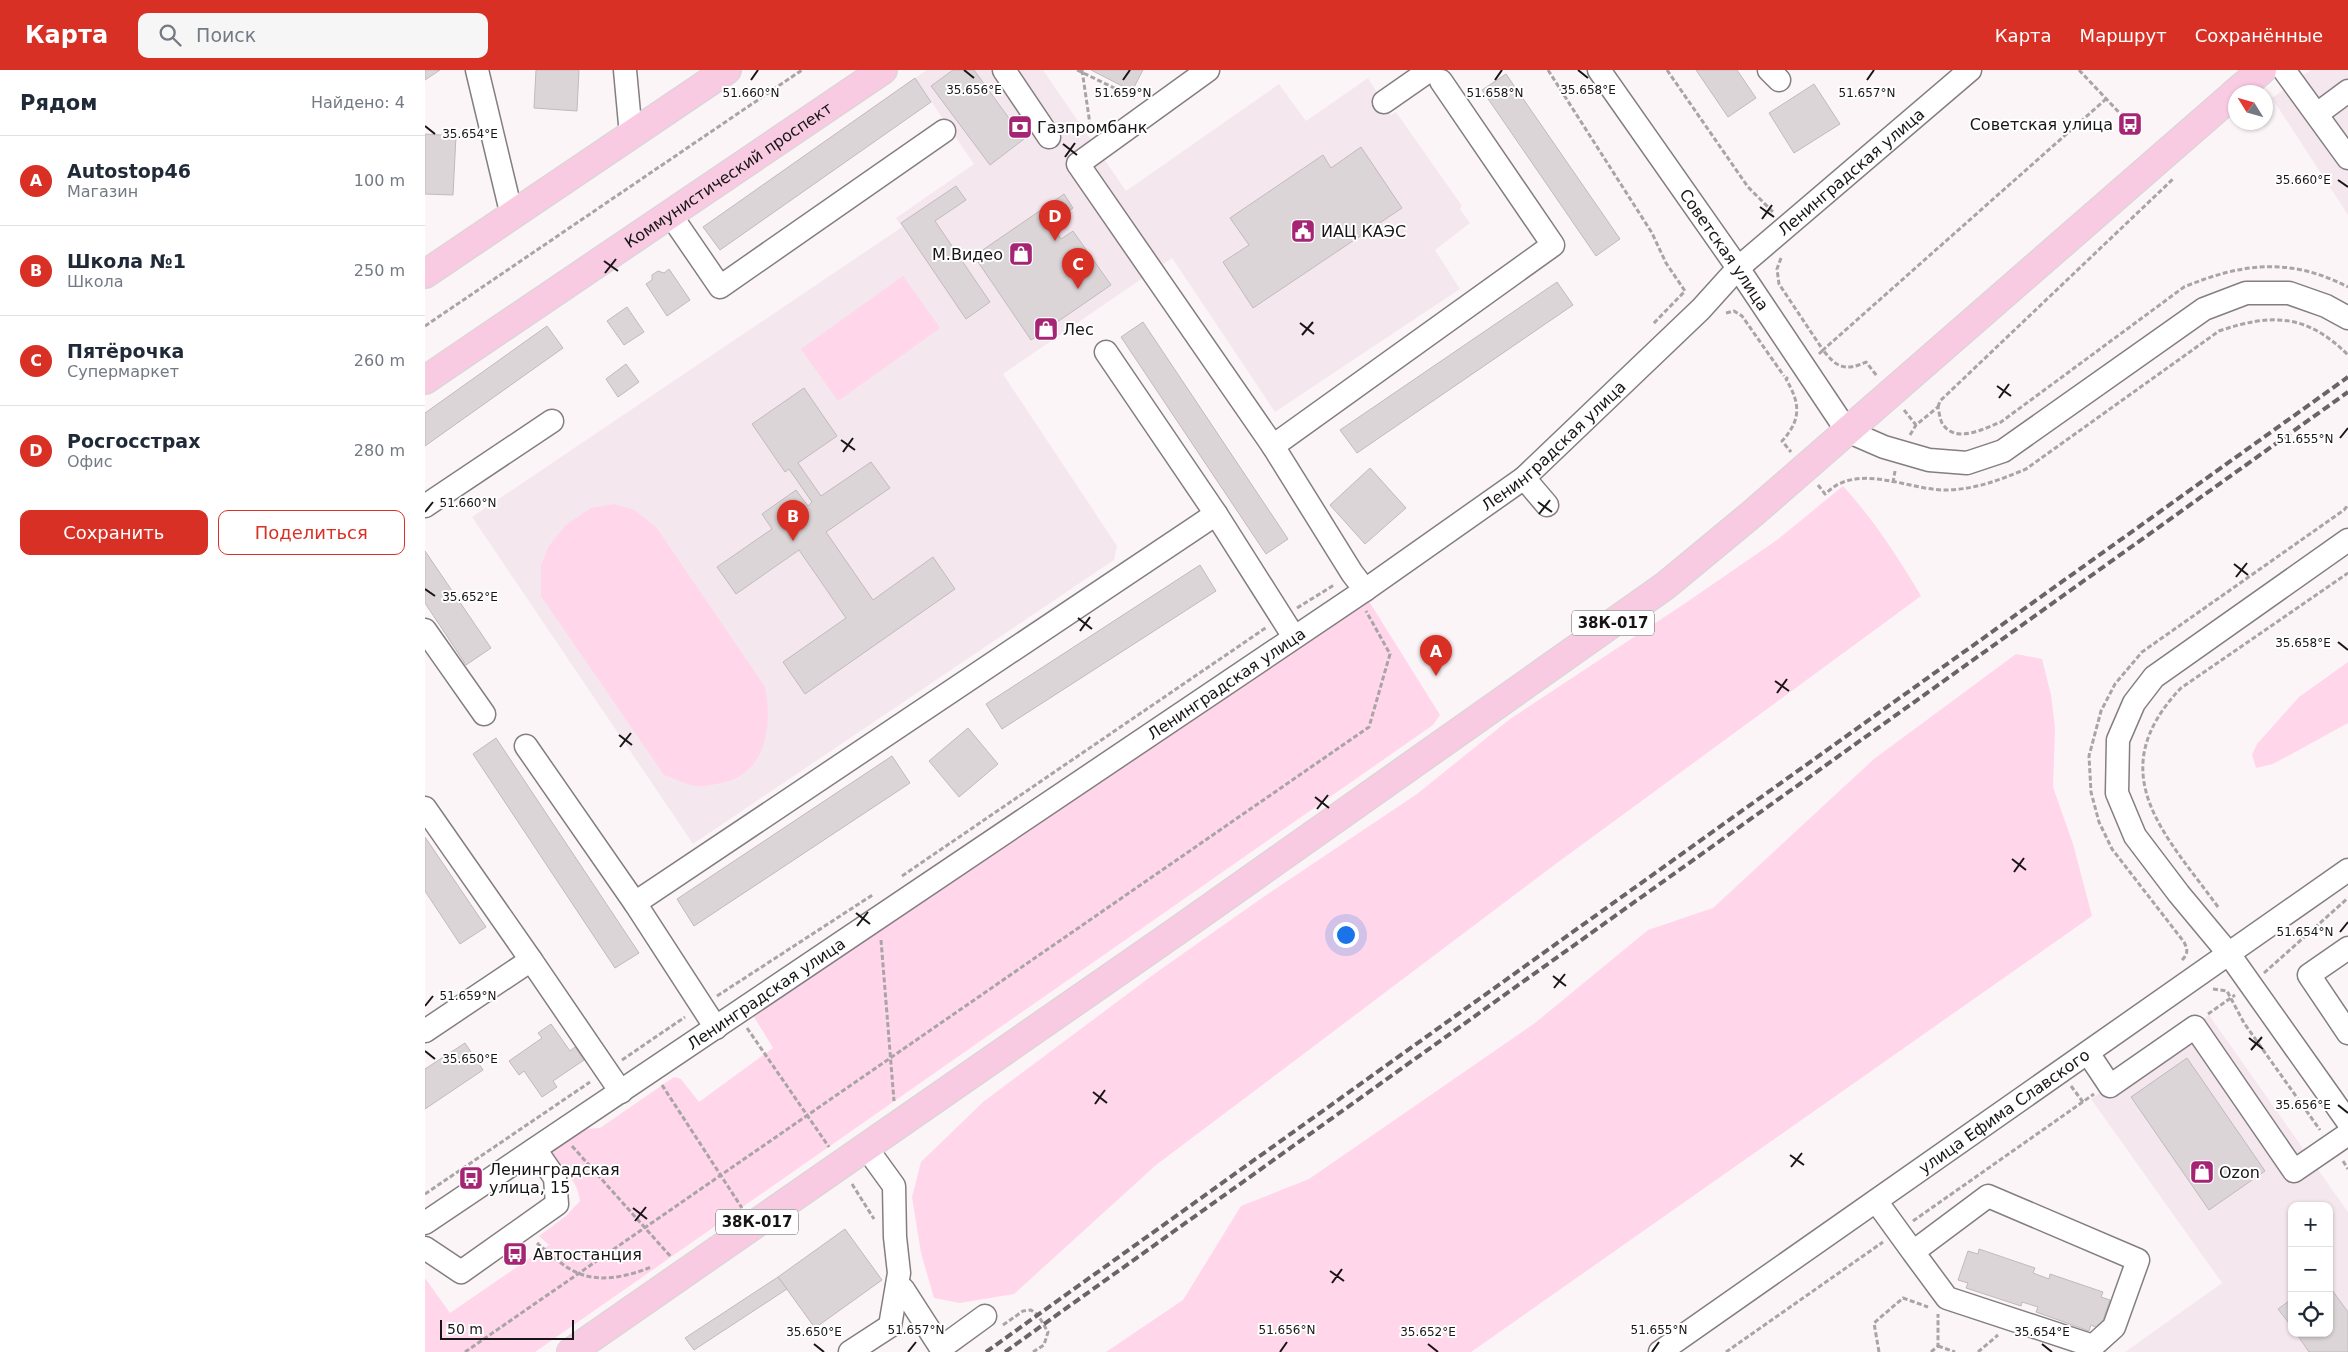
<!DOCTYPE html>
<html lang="ru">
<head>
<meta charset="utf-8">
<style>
  body { margin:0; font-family:"DejaVu Sans",sans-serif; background:#f6f6f7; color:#1f2937 }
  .controls { position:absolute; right:15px; bottom:15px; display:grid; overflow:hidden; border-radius:10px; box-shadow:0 1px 4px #0004 }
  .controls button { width:45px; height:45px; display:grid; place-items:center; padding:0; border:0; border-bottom:1px solid #e0e1e3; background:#fff; color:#1f2937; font:25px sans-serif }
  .compass { position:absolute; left:1803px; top:15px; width:45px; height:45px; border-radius:50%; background:#fff; box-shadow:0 1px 4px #0004; rotate:307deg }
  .scale { position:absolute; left:15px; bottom:12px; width:134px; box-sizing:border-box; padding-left:5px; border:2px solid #181516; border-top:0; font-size:14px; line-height:18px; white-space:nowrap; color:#181516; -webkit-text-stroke:4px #fff; paint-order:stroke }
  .you { position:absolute; left:920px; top:864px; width:18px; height:18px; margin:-12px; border:4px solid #fff; border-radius:50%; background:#1a73e8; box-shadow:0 0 0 8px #1a73e833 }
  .badge { display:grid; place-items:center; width:32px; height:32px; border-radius:50%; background:#d93025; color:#fff; font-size:16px; font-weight:700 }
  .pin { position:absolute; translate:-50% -41px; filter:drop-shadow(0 1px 2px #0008) }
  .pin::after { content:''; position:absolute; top:26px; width:18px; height:15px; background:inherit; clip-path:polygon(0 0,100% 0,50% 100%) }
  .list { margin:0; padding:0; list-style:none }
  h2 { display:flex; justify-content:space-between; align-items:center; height:65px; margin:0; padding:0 20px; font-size:21px }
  h2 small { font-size:16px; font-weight:400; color:#747a83 }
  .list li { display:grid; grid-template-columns:32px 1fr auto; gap:15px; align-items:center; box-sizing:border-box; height:90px; padding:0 20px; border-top:1px solid #e0e1e3 }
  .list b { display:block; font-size:19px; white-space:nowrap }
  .list p { margin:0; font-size:16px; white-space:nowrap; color:#747a83 }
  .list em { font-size:16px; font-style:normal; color:#747a83 }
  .actions { display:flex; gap:10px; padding:15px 20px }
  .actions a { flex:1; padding:11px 0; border:1px solid #d93025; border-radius:10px; text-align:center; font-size:18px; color:#d93025 }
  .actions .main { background:#d93025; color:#fff }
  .icon { flex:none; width:28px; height:28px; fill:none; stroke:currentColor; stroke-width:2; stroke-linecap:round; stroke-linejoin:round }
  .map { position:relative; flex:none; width:1923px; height:1282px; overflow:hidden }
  header { display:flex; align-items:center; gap:30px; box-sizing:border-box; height:70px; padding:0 25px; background:#d93025; color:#fff }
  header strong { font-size:24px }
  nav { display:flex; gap:28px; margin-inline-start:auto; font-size:18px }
  .search { width:350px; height:45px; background:#f6f6f7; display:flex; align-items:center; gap:12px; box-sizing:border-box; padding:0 18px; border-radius:10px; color:#747a83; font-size:19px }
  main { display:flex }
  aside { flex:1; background:#fff }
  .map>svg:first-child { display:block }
  .built { fill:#f5e7ee; fill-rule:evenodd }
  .green { fill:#ffd6ea }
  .building { fill:#dcd5d8; stroke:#c1babd }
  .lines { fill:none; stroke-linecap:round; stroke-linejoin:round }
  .minor-casing { stroke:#847e80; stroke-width:25 }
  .major-casing { stroke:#d5d5d5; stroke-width:30 }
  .path { stroke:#a9a4a6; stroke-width:3; stroke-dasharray:5 2.5; stroke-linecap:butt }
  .minor { stroke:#fff; stroke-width:22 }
  .major { stroke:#f8cbe2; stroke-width:28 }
  .rail { stroke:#696566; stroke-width:4; stroke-dasharray:8 4; stroke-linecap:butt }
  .ticks { fill:none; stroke:#181516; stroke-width:2 }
  .labels { text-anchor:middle; stroke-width:4; stroke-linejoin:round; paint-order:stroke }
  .shield { fill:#fff; stroke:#5d5b5c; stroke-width:1 }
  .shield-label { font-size:15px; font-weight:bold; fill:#181516 }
  .poi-label { font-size:16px; fill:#181516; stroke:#fff; text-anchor:start }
  .street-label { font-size:16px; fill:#181516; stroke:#fff }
  .ticks-label { font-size:12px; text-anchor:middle; fill:#181516; stroke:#fff; stroke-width:4; stroke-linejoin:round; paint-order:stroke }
</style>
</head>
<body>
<header>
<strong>Карта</strong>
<div class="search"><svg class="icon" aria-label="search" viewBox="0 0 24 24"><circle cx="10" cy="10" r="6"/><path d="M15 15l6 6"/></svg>Поиск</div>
<nav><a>Карта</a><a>Маршрут</a><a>Сохранённые</a></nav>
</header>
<main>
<aside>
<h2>Рядом<small>Найдено: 4</small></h2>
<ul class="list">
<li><span class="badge">A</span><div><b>Autostop46</b><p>Магазин</p></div><em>100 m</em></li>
<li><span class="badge">B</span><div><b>Школа №1</b><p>Школа</p></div><em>250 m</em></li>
<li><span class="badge">C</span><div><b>Пятёрочка</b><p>Супермаркет</p></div><em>260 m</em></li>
<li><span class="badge">D</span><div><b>Росгосстрах</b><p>Офис</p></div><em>280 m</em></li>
</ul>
<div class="actions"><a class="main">Сохранить</a><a>Поделиться</a></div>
</aside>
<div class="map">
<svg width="1923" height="1282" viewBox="0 0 1923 1282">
  <rect width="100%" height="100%" fill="#fcf5f8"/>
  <g class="built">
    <polygon points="502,0 618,0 701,121 854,14 881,51 943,8 966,45 971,42 1037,136 1035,139 1045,153 1010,180 1035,219 850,342 747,188 578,304 692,476 689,490 268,774 47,447 477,157 471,148 549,94 490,8"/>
    <polygon points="1886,0 1923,0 1923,145 1847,28"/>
    <path d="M1784,945l139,197v140h-223l97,-69 -131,-184zM1867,1136h37v127h-37z"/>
  </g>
  <g class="green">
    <polygon points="478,206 515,258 413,331 376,279"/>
    <path d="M1418,416c31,34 55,71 78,110l-364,267 -401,302 -142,129 -54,9 -26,-5 -13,-45 -9,-56 9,-35 62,-60 174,-130 102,-72 158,-106 93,-75 177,-117 90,-62z"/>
    <path d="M189,434l20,6 22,17 109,160c8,41 1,90 -49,97 -6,1 -14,3 -19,2 -11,-1 -23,-8 -33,-11l-123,-179v-31l8,-19 17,-21 25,-17z"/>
    <path d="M942,528l73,117 -7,10 -898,627h-110v-74l25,35 99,-68 -10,-9 27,-20 14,-15c-4,-23 -10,-24 -30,-36v-9l5,-8 27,-19 18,-1 74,-51 7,2 18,23 74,-54 -19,-31 2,-7z"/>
    <polygon points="1591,584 1617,589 1626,625 1630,658 1628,717 1648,774 1667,846 1046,1282 681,1282 758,1230 816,1136 884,1109 1110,953 1223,860 1288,838 1449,689"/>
    <polygon points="1923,592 1923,653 1848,694 1831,698 1827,685 1832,674 1874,627"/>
  </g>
  <g class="building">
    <polygon points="0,0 15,0 0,10"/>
    <polygon points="111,0 154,0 152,41 109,38"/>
    <polygon points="528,0 549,0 599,69 565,95 506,16"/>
    <polygon points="666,0 718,0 707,21"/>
    <polygon points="1271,0 1312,0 1331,28 1303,47"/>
    <polygon points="1081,4 1195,169 1171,186 1057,20"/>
    <polygon points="490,8 506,32 295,180 278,157"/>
    <polygon points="1389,14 1415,54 1369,83 1344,43"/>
    <polygon points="0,64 31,66 28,125 0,124"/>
    <polygon points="936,77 977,138 828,238 798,192 824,175 805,148 898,85 906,98"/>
    <polygon points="531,116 541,130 510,151 565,232 541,249 476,153"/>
    <polygon points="639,124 648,138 626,154 616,140"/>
    <polygon points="616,140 636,169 648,161 686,215 606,270 549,186"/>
    <polygon points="244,199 265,230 242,246 221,214 227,210 227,205 233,201 239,203"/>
    <polygon points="1132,212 1148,235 932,383 915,360"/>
    <polygon points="202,237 219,262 199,275 182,251"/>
    <polygon points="718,252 863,469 841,484 696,267"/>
    <polygon points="122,256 138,278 0,376 0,343"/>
    <polygon points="201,294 214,312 193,327 181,309"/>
    <polygon points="379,318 412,366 373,393 396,426 446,392 465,418 401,462 448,530 508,487 530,519 380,624 358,592 421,548 374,480 311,524 292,497 347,459 337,444 371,420 383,436 387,432 364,399 360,402 327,354"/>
    <polygon points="945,398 981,438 940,474 905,435"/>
    <polygon points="0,481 66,578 41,595 0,533"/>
    <polygon points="775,495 791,521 577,659 561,634"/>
    <polygon points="543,658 573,694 534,727 504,691"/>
    <polygon points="71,668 214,883 190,898 48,684"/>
    <polygon points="467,686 485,713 269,856 252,829"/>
    <polygon points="0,767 61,857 35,874 0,821"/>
    <polygon points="126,954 145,981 150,977 159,990 128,1011 132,1017 117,1027 99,1001 94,1005 84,991 117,968 113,963"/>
    <polygon points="40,973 58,1000 0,1039 0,999"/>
    <polygon points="1762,988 1840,1101 1784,1140 1706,1027"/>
    <polygon points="420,1159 457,1210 390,1258 353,1207"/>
    <polygon points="1554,1179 1610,1198 1608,1203 1624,1209 1625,1204 1678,1222 1676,1227 1685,1230 1675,1259 1666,1255 1664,1261 1611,1242 1613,1237 1597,1232 1596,1236 1541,1218 1543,1213 1533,1210 1543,1181 1553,1184"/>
    <polygon points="353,1207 362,1219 269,1280 260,1268"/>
    <polygon points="1904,1216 1923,1242 1923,1282 1884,1282 1871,1263 1904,1263"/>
    <polygon points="1867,1229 1867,1257 1853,1239"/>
  </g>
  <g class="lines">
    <defs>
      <g id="minor">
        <polyline points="52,0 87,146"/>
        <polyline points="200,0 206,65"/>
        <polyline points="579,0 624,67"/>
        <polyline points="783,0 653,94 848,376 927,503 940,520"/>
        <path id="s1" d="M1174,0l139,198 109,163 37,16 45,13 38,3 36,-12 201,-142 42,-16h43l37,13 22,12"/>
        <polyline points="1344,0 1354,10"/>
        <polyline points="1859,0 1923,88"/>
        <polyline points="959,32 1005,0"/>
        <polyline points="1892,44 1923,21"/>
        <polyline points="245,144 295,217 519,61"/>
        <polyline points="681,282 791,444 869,567"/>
        <polyline points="848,376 1128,175 1016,11"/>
        <polyline points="1099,408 1122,435"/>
        <polyline points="0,436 127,351"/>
        <polyline points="1923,470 1729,607 1709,633 1693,670 1692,723 1710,766 1754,824 1804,884 1923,1052"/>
        <polyline points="0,560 59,644"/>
        <polyline points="101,676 210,833"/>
        <polyline points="0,738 106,890 0,961"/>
        <polyline points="1923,878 1884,905 1923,963"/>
        <polyline points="106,890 196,1022"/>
        <polyline points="291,958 210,833 791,444"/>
        <polyline points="1663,983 1685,1016 1770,957 1869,1101 1923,1064"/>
        <polyline points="1451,1131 1488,1182 1563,1126 1713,1190 1689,1257 1668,1276 1522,1228 1488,1182"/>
        <path id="s2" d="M0,1153l940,-633 159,-112 177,-169 37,-41 232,-198"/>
        <polyline points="0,1178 36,1202 132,1134 130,1108 110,1079"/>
        <polyline points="472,1217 478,1219 516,1278 560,1246"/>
        <polyline points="425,1282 465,1256 474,1203 470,1167 469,1116 440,1076"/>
        <path id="s3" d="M1235,1282l688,-482"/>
      </g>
      <g id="major">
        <polyline points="1811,22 1837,0"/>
        <polyline points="0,204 302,0"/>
        <path id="s4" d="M0,310l458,-310"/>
        <polyline points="146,1282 752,861 1240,516 1327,444 1810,23"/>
      </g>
    </defs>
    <use href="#minor" class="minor-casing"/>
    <use href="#major" class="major-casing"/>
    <g class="path">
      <polyline points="652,0 710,28"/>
      <polyline points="657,0 666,61"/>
      <polyline points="1123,0 1227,163 1241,193 1260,221 1228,254"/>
      <polyline points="1242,0 1323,117 1349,143"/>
      <polyline points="1654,0 1705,54"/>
      <polyline points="1356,188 1352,199 1354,214 1398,280 1681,29"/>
      <polyline points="1301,243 1309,241 1317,246 1359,306"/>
      <polyline points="0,256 377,0"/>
      <path d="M1394,284l4,-4c13,17 22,22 43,12l11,14"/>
      <path d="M1363,307l-2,2c14,24 16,40 -4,62l9,11"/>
      <polyline points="1513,337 1515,331 1748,109"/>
      <path d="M1479,340l12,15 22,-18c1,5 2,12 4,16 13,22 43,5 59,-1l183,-135c58,-24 106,-30 164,0"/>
      <polyline points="1485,365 1491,355"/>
      <polyline points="1468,413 1470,401"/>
      <path d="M1393,415l7,9c5,-4 10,-9 16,-11 33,-14 73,8 107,7 28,-1 52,-10 78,-21l193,-138c53,-18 88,-17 129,24"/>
      <polyline points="872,538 909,515"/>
      <polyline points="477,806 842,557"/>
      <path d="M1793,837c-53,-73 -118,-134 -37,-219l167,-115"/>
      <polyline points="456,870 469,1031"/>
      <path d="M1757,890c6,-6 6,-10 2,-18l-72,-93 -13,-27 -8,-30 -2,-36 12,-45 14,-27 27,-32 202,-142 4,-5"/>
      <polyline points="1839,903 1923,828"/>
      <polyline points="1788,919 1802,921 1819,953 1895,1060"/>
      <polyline points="292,926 449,824"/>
      <polyline points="1783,944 1810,925"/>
      <polyline points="322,958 404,1077"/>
      <polyline points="197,990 260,947"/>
      <polyline points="237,1015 317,1138"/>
      <polyline points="1646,1016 1658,1032"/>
      <polyline points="147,1076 246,1187"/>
      <polyline points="1918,1091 1923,1099"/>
      <polyline points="427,1114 449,1149"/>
      <polyline points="0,1124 165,1012"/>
      <polyline points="1488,1151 1669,1024"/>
      <path d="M112,1173c12,10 26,24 41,30 22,10 52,3 73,-6"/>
      <polyline points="578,1255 598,1241 606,1240 613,1245 623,1262 619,1275 608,1282"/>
      <polyline points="1513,1276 1530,1282"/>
      <polyline points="40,1282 944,657 965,584 941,541"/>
      <polyline points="1301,1282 1458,1172"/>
      <polyline points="1454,1282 1449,1253 1478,1228 1503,1237"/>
      <polyline points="1506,1282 1513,1276 1513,1244"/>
      <polyline points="1553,1282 1573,1265"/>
    </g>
    <use href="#minor" class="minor"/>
    <use href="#major" class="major"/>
    <g class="rail">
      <polyline points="561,1282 1923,307"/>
      <polyline points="580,1282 1923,322"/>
    </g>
  </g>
  <path class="ticks" d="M539,0l10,8M1153,0l10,8M326,10l7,-10M698,10l7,-10M1070,10l7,-10M1442,10l7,-10M0,56l10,8M638,74l14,11M640,87l10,-14M1913,110l10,7M1335,137l14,10M1337,149l10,-14M179,191l14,10M180,203l11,-14M875,253l14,11M877,265l11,-13M1572,316l14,10M1574,328l10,-14M1915,368l8,-10M416,370l14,10M418,382l10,-14M1113,432l14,10M0,442l8,-10M1114,444l11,-14M1809,494l14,11M1811,507l11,-14M0,519l10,7M653,548l14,11M655,561l10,-14M1913,572l10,8M1350,611l14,10M1352,623l10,-14M194,665l13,10M195,677l11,-14M890,727l14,11M892,739l11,-14M1587,789l14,11M1589,802l10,-14M431,843l14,11M432,856l11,-14M1915,862l8,-10M1128,906l13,10M1129,918l11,-14M0,936l8,-10M1824,968l14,11M1826,980l11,-13M0,981l10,8M668,1022l14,11M670,1034l10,-14M1913,1035l10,8M1365,1085l14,10M1366,1097l11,-14M208,1138l14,11M210,1151l11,-14M905,1201l14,10M907,1213l10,-14M389,1274l10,8M1003,1274l10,8M1617,1274l10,8M483,1282l8,-10M855,1282l7,-10M1227,1282l7,-10"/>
  <defs>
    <symbol id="bus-square" viewBox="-11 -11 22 22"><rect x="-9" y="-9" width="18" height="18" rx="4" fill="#a52574" stroke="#fff"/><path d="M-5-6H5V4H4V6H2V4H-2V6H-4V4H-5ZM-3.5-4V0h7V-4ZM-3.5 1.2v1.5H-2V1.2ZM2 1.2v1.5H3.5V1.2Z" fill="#fff"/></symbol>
    <symbol id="bank-square" viewBox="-11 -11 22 22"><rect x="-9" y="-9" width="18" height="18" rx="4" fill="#a52574" stroke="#fff"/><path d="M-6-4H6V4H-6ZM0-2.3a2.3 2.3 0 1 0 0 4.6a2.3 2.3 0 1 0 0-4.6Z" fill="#fff"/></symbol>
    <symbol id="civic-square" viewBox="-11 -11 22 22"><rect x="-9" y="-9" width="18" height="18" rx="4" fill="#a52574" stroke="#fff"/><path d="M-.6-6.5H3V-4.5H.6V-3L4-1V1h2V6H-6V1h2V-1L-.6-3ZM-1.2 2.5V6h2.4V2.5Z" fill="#fff"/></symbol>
    <symbol id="shop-square" viewBox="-11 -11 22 22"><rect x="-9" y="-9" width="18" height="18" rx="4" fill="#a52574" stroke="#fff"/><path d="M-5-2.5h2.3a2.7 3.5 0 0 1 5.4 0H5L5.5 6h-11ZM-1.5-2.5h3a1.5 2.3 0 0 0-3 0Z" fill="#fff"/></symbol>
  </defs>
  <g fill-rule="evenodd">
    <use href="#bus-square" x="1691" y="40" width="28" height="28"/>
    <use href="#bank-square" x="581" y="43" width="28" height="28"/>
    <use href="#civic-square" x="864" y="147" width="28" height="28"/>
    <use href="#shop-square" x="582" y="170" width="28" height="28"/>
    <use href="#shop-square" x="607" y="245" width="28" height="28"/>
    <use href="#shop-square" x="1763" y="1088" width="28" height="28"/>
    <use href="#bus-square" x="32" y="1094" width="28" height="28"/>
    <use href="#bus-square" x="76" y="1170" width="28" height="28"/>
  </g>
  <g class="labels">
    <g class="shield">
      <rect x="1147" y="540.5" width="82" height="25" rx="4"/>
      <rect x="291" y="1139.5" width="82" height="25" rx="4"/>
    </g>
    <g class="shield-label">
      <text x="1188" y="558">38К-017</text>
      <text x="332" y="1157">38К-017</text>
    </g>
    <g class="poi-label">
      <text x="1688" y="60" text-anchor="end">Советская улица</text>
      <text x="612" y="63">Газпромбанк</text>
      <text x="896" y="167">ИАЦ КАЭС</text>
      <text x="578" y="190" text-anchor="end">М.Видео</text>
      <text x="638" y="265">Лес</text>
      <text x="64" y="1105">Ленинградская<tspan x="64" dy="18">улица, 15</tspan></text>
      <text x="1794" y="1108">Ozon</text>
      <text x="108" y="1190">Автостанция</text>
    </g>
    <g class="street-label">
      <text dy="6" stroke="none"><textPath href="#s2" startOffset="1776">Ленинградская улица</textPath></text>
      <text dy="6" stroke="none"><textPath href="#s4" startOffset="366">Коммунистический проспект</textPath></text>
      <text dy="6" stroke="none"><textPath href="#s1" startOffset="219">Советская улица</textPath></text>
      <text dy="6" stroke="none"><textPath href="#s2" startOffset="1371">Ленинградская улица</textPath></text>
      <text dy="6" stroke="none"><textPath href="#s2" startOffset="966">Ленинградская улица</textPath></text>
      <text dy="6" stroke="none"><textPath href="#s2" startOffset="411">Ленинградская улица</textPath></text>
      <text dy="6" stroke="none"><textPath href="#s3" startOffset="420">улица Ефима Славского</textPath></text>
    </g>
  </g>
  <g class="ticks-label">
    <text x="549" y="24">35.656°E</text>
    <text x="1163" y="24">35.658°E</text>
    <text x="1070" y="27">51.658°N</text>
    <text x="326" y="27">51.660°N</text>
    <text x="698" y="27">51.659°N</text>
    <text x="1442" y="27">51.657°N</text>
    <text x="45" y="68">35.654°E</text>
    <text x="1878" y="114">35.660°E</text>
    <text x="1880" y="373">51.655°N</text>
    <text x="43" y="437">51.660°N</text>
    <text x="45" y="531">35.652°E</text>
    <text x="1878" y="577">35.658°E</text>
    <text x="1880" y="866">51.654°N</text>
    <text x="43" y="930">51.659°N</text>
    <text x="45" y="993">35.650°E</text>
    <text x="1878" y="1039">35.656°E</text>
    <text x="491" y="1264">51.657°N</text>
    <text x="862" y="1264">51.656°N</text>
    <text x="1234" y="1264">51.655°N</text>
    <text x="389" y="1266">35.650°E</text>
    <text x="1003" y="1266">35.652°E</text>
    <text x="1617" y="1266">35.654°E</text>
  </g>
</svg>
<div class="controls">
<button>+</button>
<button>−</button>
<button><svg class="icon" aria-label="locate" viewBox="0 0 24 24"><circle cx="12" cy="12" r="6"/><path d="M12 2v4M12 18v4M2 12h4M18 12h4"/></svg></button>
</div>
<svg class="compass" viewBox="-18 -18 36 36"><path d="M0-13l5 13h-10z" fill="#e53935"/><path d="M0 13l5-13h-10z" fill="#747a83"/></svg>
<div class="scale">50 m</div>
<div class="you"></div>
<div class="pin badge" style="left:1011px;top:606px">A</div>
<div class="pin badge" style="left:368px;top:471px">B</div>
<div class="pin badge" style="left:653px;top:219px">C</div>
<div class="pin badge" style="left:630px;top:171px">D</div>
</div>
</main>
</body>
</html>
